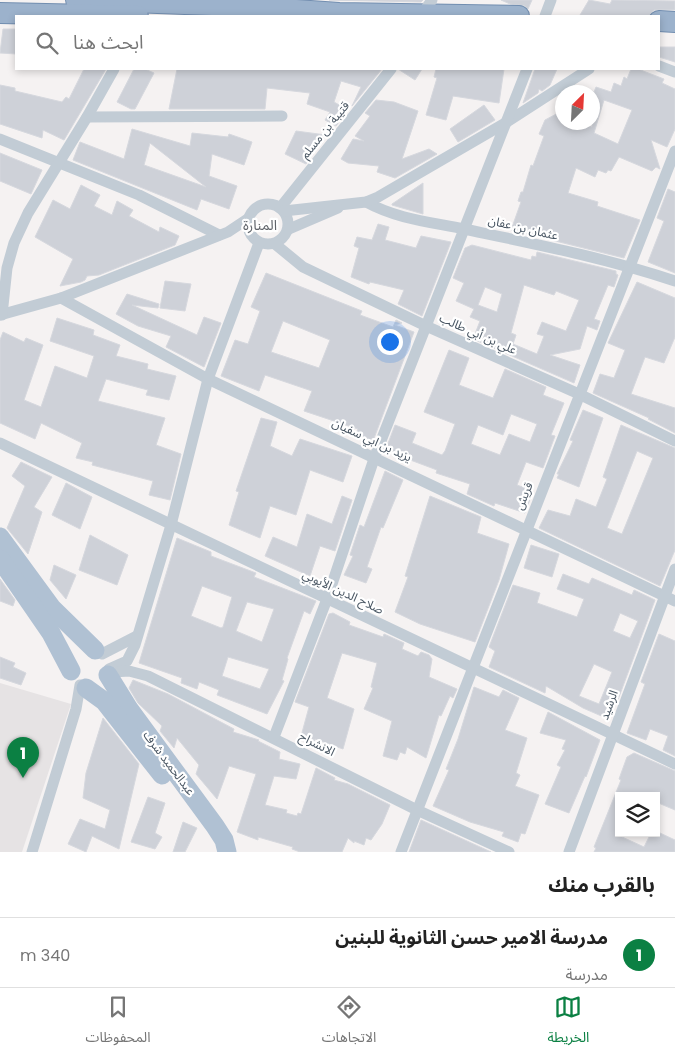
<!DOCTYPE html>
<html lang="ar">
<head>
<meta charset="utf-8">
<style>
  body { margin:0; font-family:Poppins,"Noto Sans Arabic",sans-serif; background:#f6f6f6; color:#222; direction:rtl }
  .controls { position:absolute; right:15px; bottom:15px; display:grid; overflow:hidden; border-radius:0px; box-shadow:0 2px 8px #0003 }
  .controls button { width:45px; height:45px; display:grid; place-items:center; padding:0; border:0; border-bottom:1px solid #e0e0e0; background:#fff; color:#222; font:25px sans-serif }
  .compass { position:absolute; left:555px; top:85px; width:45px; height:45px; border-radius:50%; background:#fff; box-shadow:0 2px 8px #0003; rotate:24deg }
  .you { position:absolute; left:389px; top:341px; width:18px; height:18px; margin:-12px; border:4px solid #fff; border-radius:50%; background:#1a73e8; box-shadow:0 0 0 8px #1a73e833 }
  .badge { display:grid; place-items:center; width:32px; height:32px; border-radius:50%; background:#0b8043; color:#fff; font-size:16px; font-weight:700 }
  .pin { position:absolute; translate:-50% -41px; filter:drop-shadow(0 1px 2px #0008) }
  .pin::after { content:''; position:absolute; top:26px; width:18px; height:15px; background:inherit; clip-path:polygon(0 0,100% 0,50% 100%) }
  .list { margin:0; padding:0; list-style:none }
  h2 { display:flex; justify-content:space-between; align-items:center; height:65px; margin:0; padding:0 20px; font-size:21px }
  h2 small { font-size:16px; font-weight:400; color:#767676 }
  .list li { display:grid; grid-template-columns:32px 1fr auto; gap:15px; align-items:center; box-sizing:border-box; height:70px; padding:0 20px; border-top:1px solid #e0e0e0 }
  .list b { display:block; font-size:19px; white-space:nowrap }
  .list p { margin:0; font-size:16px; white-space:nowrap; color:#767676 }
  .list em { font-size:16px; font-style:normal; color:#767676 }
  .icon { flex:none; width:28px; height:28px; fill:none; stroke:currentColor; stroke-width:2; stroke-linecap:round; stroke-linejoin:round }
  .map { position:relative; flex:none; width:675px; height:852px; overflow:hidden; direction:ltr }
  .search { position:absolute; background:#fff; box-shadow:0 2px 8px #0003; left:15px; right:15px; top:15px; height:55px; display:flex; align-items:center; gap:12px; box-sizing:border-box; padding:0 18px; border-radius:0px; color:#767676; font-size:19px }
  .sheet { height:135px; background:#fff }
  nav { display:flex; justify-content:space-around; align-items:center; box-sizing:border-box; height:70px; border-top:1px solid #e0e0e0; background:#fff; font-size:14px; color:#767676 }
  nav a { display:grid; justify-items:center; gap:2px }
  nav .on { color:#0b8043 }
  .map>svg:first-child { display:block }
  .education { fill:#e6e3e4 }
  .building { fill:#ced1d8; stroke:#d6d8de; fill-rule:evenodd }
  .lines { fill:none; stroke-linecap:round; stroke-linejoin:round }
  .trunk-casing { stroke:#728eb0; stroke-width:22 }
  .minor { stroke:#c2ccd5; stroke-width:11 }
  .primary { stroke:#b0c1d3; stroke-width:19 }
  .trunk { stroke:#9cb2cc; stroke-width:20 }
  .labels { text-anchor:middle; stroke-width:4.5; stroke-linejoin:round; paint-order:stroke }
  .street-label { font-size:12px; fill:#485562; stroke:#fff }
  .neighbourhood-label { font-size:14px; fill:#5e6268; stroke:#fff }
</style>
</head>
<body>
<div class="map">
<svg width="675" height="852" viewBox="0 0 675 852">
  <rect width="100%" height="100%" fill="#f5f2f2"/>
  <polygon class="education" points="0,683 71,704 22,852 0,852"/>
  <g class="building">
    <polygon points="329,0 423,0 421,2"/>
    <polygon points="501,0 532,0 528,9 525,6 510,4"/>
    <polygon points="589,0 610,4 612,0 675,1 675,10 654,10 649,16 580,15"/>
    <polygon points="3,29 16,29 16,54 0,53"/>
    <polygon points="659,47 675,47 675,62 659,57"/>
    <polygon points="84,69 106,69 64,140 43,130 42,138 0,124 0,85 15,88 15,91 62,102 66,97 69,99"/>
    <polygon points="134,69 145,69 154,73 135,109 131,109 117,102"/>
    <polygon points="177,69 382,69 352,106 361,87 341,81 334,102 348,110 336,126 325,120 330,112 307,104 310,93 267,88 265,109 169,109"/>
    <polygon points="398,69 422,69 415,80"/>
    <polygon points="436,69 504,69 499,103 453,96 446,120 426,115 437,78 434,77"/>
    <polygon points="535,69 557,69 550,85 542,91 539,89 538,93 523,103"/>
    <path d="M631,69h7l26,10 -2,4 13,6v40l-8,18 -16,-7 9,29 -4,-2 -4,4 -33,-14 -8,14 -3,-1 -2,3 -8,-3 -3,7 -19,-9 -8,25 30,9 -1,4 43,14 -16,38 -113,-28 10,-28 -3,-1 3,-9h2l8,-27 2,1 11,-30 -5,-2 6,-14 17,-9v11h15l15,5v-36l2,1 2,-5 15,5 3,-9 7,3 3,-9 3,2zM604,100l28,10 -14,34 -24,-11z"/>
    <polygon points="376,100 394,102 418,111 402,159 429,149 437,154 395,178 377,172 379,166 348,163 341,159 353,139 364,141 355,136 370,116 365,113"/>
    <polygon points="484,105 495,120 458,142 450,129"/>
    <path d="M132,129l58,17 2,-13 36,4 1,-3 23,8 -8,23 -32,-11 -3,22 28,10 -8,23 -28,-10 -4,11 -124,-50 7,-18 44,17zM150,143l56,44 -62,-22z"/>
    <polygon points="296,131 326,135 306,164 285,154"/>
    <polygon points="0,153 42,170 31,194 0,181"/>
    <polygon points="423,183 423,214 392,205 392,204"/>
    <polygon points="81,185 100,195 94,206 112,215 117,201 133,210 129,216 159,232 160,227 179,236 175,245 99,275 87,276 85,280 81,282 60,286 73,259 35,237 53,200 70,209"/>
    <polygon points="668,189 675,192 675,273 648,262 664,221 657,218"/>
    <polygon points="378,224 389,227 385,240 416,248 421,236 451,242 422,316 398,304 404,290 370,282 369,284 351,277 359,248 354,246 357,237 372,240"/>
    <path d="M472,245l59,15 1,-4 4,1 1,-5 79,19v3l2,1 -4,12 -6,-2 -14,34 6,2 -3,9 -10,-4 -7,23 -30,6 30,10 -6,18 -101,-44 7,-18 -10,-4 4,-8 -18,-8 8,-18 -11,-5 12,-30zM524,285l30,10 2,-4 23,9 -13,31 -24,-9 -5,12 7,2 -7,18 -24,-10 3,-9 -5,-2zM485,287l17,7 -5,18 -19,-7z"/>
    <path d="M266,273l96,38 -2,4 33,12 3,-7 6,3 -7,2 19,7 -41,109 -17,-7 2,-5 -54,-18 8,-20 -47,-16 -6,16 -38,-15 14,-36 13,4 12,-33 -9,-4zM283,321l47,19 -11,28 -48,-16z"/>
    <polygon points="165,281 191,284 185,311 160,308"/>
    <polygon points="637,282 675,298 675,337 664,363 645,357 631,394 675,408 675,433 648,419 649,418 593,393 600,374 614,378 625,350 608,343"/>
    <polygon points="127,294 159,304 158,308 132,305 197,335 204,317 221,323 204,367 166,347 171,336 138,326 116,314"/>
    <polygon points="57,318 94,330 93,335 120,345 116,356 148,364 147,369 176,376 169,400 146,395 148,390 106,379 98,401 165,418 156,445 181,454 170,500 149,495 153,481 92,465 93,462 76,458 82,443 41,423 35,439 0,423 0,340 3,332 24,342 26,338 43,345 24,400 41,407 55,366 87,378 94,356 50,341"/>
    <path d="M449,350l20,8 -10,27 34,13 12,-29 41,18 -3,8 21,8 -13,32 4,1 -12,32 -17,-6 -9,23 16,6 -8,22 -30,-10 -1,3 -27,-12 3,-10 -34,-11 1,-3 -32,-12 -1,3 -14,-10 1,-3 -4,-2 8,-21 21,8 -4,10 30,12 3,-4 10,-27 -31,-12zM511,414l26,10 -7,18 -21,-8 -9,21 -29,-11 7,-19 25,10z"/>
    <polygon points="583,410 603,418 579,487 557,478 559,474 557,474 573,441 570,440"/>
    <polygon points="261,418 277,422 270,446 292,456 300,439 352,456 343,482 310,470 296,515 270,506 260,538 229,525 239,492 236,491"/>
    <path d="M621,425l54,23v102l-15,36 -121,-58 9,-18 22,6 6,-17 20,8 11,-28 -4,-2zM637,451l16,7 -31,76 -15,-6z"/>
    <polygon points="21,462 52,477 34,507 42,512 28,554 7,528 25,486 12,476"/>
    <polygon points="385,471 403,480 383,528 381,527 367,567 372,569 366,583 344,575 353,556 350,555 360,525 364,527"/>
    <polygon points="66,483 92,497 80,529 52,515"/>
    <polygon points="342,496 352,500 335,551 320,546 310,576 265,556 273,537 297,547 307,514 332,524"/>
    <polygon points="430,496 481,517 477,533 509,544 499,580 475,642 420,624 395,612 408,577 405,576"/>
    <polygon points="90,535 128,555 117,585 79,570"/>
    <path d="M177,538l34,14v4l45,17 -2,4 62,24 -6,13 -6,-3 -17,47 1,1 -6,21 2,1 -17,33 -50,-19 2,-5 -20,-8 -2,7 -16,-6 1,-5 -43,-15zM202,586l30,11 -9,30 -2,1 -30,-12zM247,602l27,7 -12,33 -26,-11zM228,657l41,12 -9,20 -38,-13z"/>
    <polygon points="531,545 559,554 552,577 524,568"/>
    <polygon points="54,565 76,575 66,599 50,580"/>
    <path d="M563,574l26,10 3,-6 40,17 2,-5 21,10 -39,105h-4l-6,13 -23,-10 -37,-22 -1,7 -56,-26 6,-16 -6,-4 24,-62 27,8 -3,10 40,14 7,-18 -27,-10zM620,613l18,8 -8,17 -17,-7zM594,664l18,8 -13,32 -20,-8z"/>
    <polygon points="0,579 15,600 13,606 0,601"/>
    <polygon points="333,613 350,622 349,625 383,637 384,634 404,643 402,649 418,656 421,652 429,655 432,659 429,677 457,689 453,698 450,696 441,716 439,715 426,758 407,747 405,754 400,752 397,760 383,756 392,721 364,709 373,688 371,687 377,663 342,653 327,698 354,709 343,749 315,739 314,743 300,740 309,707 295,702 329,614"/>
    <polygon points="659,634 675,641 675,756 663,750 668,736 650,729 646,740 627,733 645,684 641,682"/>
    <polygon points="0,657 15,663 13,667 26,673 21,685 0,678"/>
    <polygon points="133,680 168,694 234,729 233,732 259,740 258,741 280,752 279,759 300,764 296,779 274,776 265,805 287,810 286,813 297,816 298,813 301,814 316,768 335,778 334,780 348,784 390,805 382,824 371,840 366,838 364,845 354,841 354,843 348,838 342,852 300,852 292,849 293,847 258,837 258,840 237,832 256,774 229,766 217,799 196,774 199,765 177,738 174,748 160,731 162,726 138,703 129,688"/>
    <polygon points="474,687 499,697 503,690 519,698 505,730 527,738 516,773 520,775 515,786 539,795 525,834 521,833 518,842 502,836 504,832 470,822 433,806 449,770 446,769 458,739"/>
    <polygon points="548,712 600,740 586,777 585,776 569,813 545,804 561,767 557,765 565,750 562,749 566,740 540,733"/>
    <polygon points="103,718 139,764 119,849 92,836 86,852 68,844 80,819 105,829 110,810 83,798 86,773"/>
    <polygon points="634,753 675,771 675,810 656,802 656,796 619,796 619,833 622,833 620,836 644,847 651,833 660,833 675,840 675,852 594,852 596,848 594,847 621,780 619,779 627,757"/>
    <polygon points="148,797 165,803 155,833 162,837 155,849 131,842"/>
    <polygon points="421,820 491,852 409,852"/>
    <polygon points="183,822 197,828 185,852 173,852"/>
  </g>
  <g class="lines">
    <defs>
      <g id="trunk">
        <polyline points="76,0 239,6 339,13 519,16"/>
        <polyline points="0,13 138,16"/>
        <polyline points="659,21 675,22"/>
      </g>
    </defs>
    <use href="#trunk" class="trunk-casing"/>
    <g class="minor">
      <polyline points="422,14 432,0"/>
      <polyline points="545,16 551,0"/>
      <polyline points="659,66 675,72"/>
      <polyline points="87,117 282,116"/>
      <polyline points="0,139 139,195 219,235"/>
      <path d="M366,202c31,17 64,20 98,27 71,15 142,29 211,52"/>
      <circle cx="268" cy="224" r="20"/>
      <polyline points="280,208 391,69"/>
      <polyline points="284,211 366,202 378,197 507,122 589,69"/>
      <polyline points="289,229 338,208"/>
      <polyline points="275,244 303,267 426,326 579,394 675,441"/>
      <polyline points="61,298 208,379 675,601"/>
      <polyline points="0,315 61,298 228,232 249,218"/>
      <polyline points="2,315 7,268 14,243 28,213 87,117 114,69"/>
      <polyline points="0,443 675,764"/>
      <polyline points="102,654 137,636"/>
      <polyline points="109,669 127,661 135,645 171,525 208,379 259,243"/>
      <polyline points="113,672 129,671 148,676 417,810 509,852"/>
      <polyline points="274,737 327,599 375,456 527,69"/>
      <polyline points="32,852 76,709 80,685"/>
      <polyline points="401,852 675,151"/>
      <polyline points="569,852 675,569"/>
    </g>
    <g class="primary">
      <polyline points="0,537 52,608 95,650"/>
      <polyline points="0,559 51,633 71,671"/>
      <polyline points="108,675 129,709 215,826 224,840 227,852"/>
      <polyline points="86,688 104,701 162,775"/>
    </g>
    <use href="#trunk" class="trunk"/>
  </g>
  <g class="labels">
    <g class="street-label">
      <text transform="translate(325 130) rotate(-51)" y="4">قتيبة بن مسلم</text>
      <text transform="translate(523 228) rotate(13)" y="4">عثمان بن عفان</text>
      <text transform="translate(478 334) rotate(24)" y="4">علي بن أبي طالب</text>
      <text transform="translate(372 440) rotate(25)" y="4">يزيد بن ابي سفيان</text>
      <text transform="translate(524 496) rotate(-68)" y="4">قريش</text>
      <text transform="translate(343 592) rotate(25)" y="4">صلاح الدين الأيوبي</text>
      <text transform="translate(609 705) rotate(-70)" y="4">الرشيد</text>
      <text transform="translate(317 744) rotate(27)" y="4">الانشراح</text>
      <text transform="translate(169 763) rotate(53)" y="4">عبدالحميد شرف</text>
    </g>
    <g class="neighbourhood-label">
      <text x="260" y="230">المنارة</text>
    </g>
  </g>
</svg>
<div class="controls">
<button><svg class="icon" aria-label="layers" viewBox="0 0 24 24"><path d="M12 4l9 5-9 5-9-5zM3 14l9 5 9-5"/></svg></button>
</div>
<svg class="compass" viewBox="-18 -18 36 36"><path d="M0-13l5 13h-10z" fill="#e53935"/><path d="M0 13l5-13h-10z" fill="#767676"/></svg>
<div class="you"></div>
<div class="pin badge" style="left:23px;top:778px">1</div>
<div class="search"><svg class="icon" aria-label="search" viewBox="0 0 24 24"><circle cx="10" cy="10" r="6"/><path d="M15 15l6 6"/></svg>ابحث هنا</div>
</div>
<section class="sheet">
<h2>بالقرب منك<small></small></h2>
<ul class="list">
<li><span class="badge">1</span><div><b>مدرسة الامير حسن الثانوية للبنين</b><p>مدرسة</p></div><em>340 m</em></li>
</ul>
</section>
<nav>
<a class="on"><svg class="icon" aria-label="map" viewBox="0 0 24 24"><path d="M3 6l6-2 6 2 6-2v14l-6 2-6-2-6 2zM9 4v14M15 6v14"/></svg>الخريطة</a>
<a><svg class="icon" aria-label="directions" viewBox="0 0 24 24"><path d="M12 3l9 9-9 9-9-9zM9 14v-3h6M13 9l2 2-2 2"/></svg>الاتجاهات</a>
<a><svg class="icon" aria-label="saved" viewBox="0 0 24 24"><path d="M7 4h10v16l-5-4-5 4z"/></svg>المحفوظات</a>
</nav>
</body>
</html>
